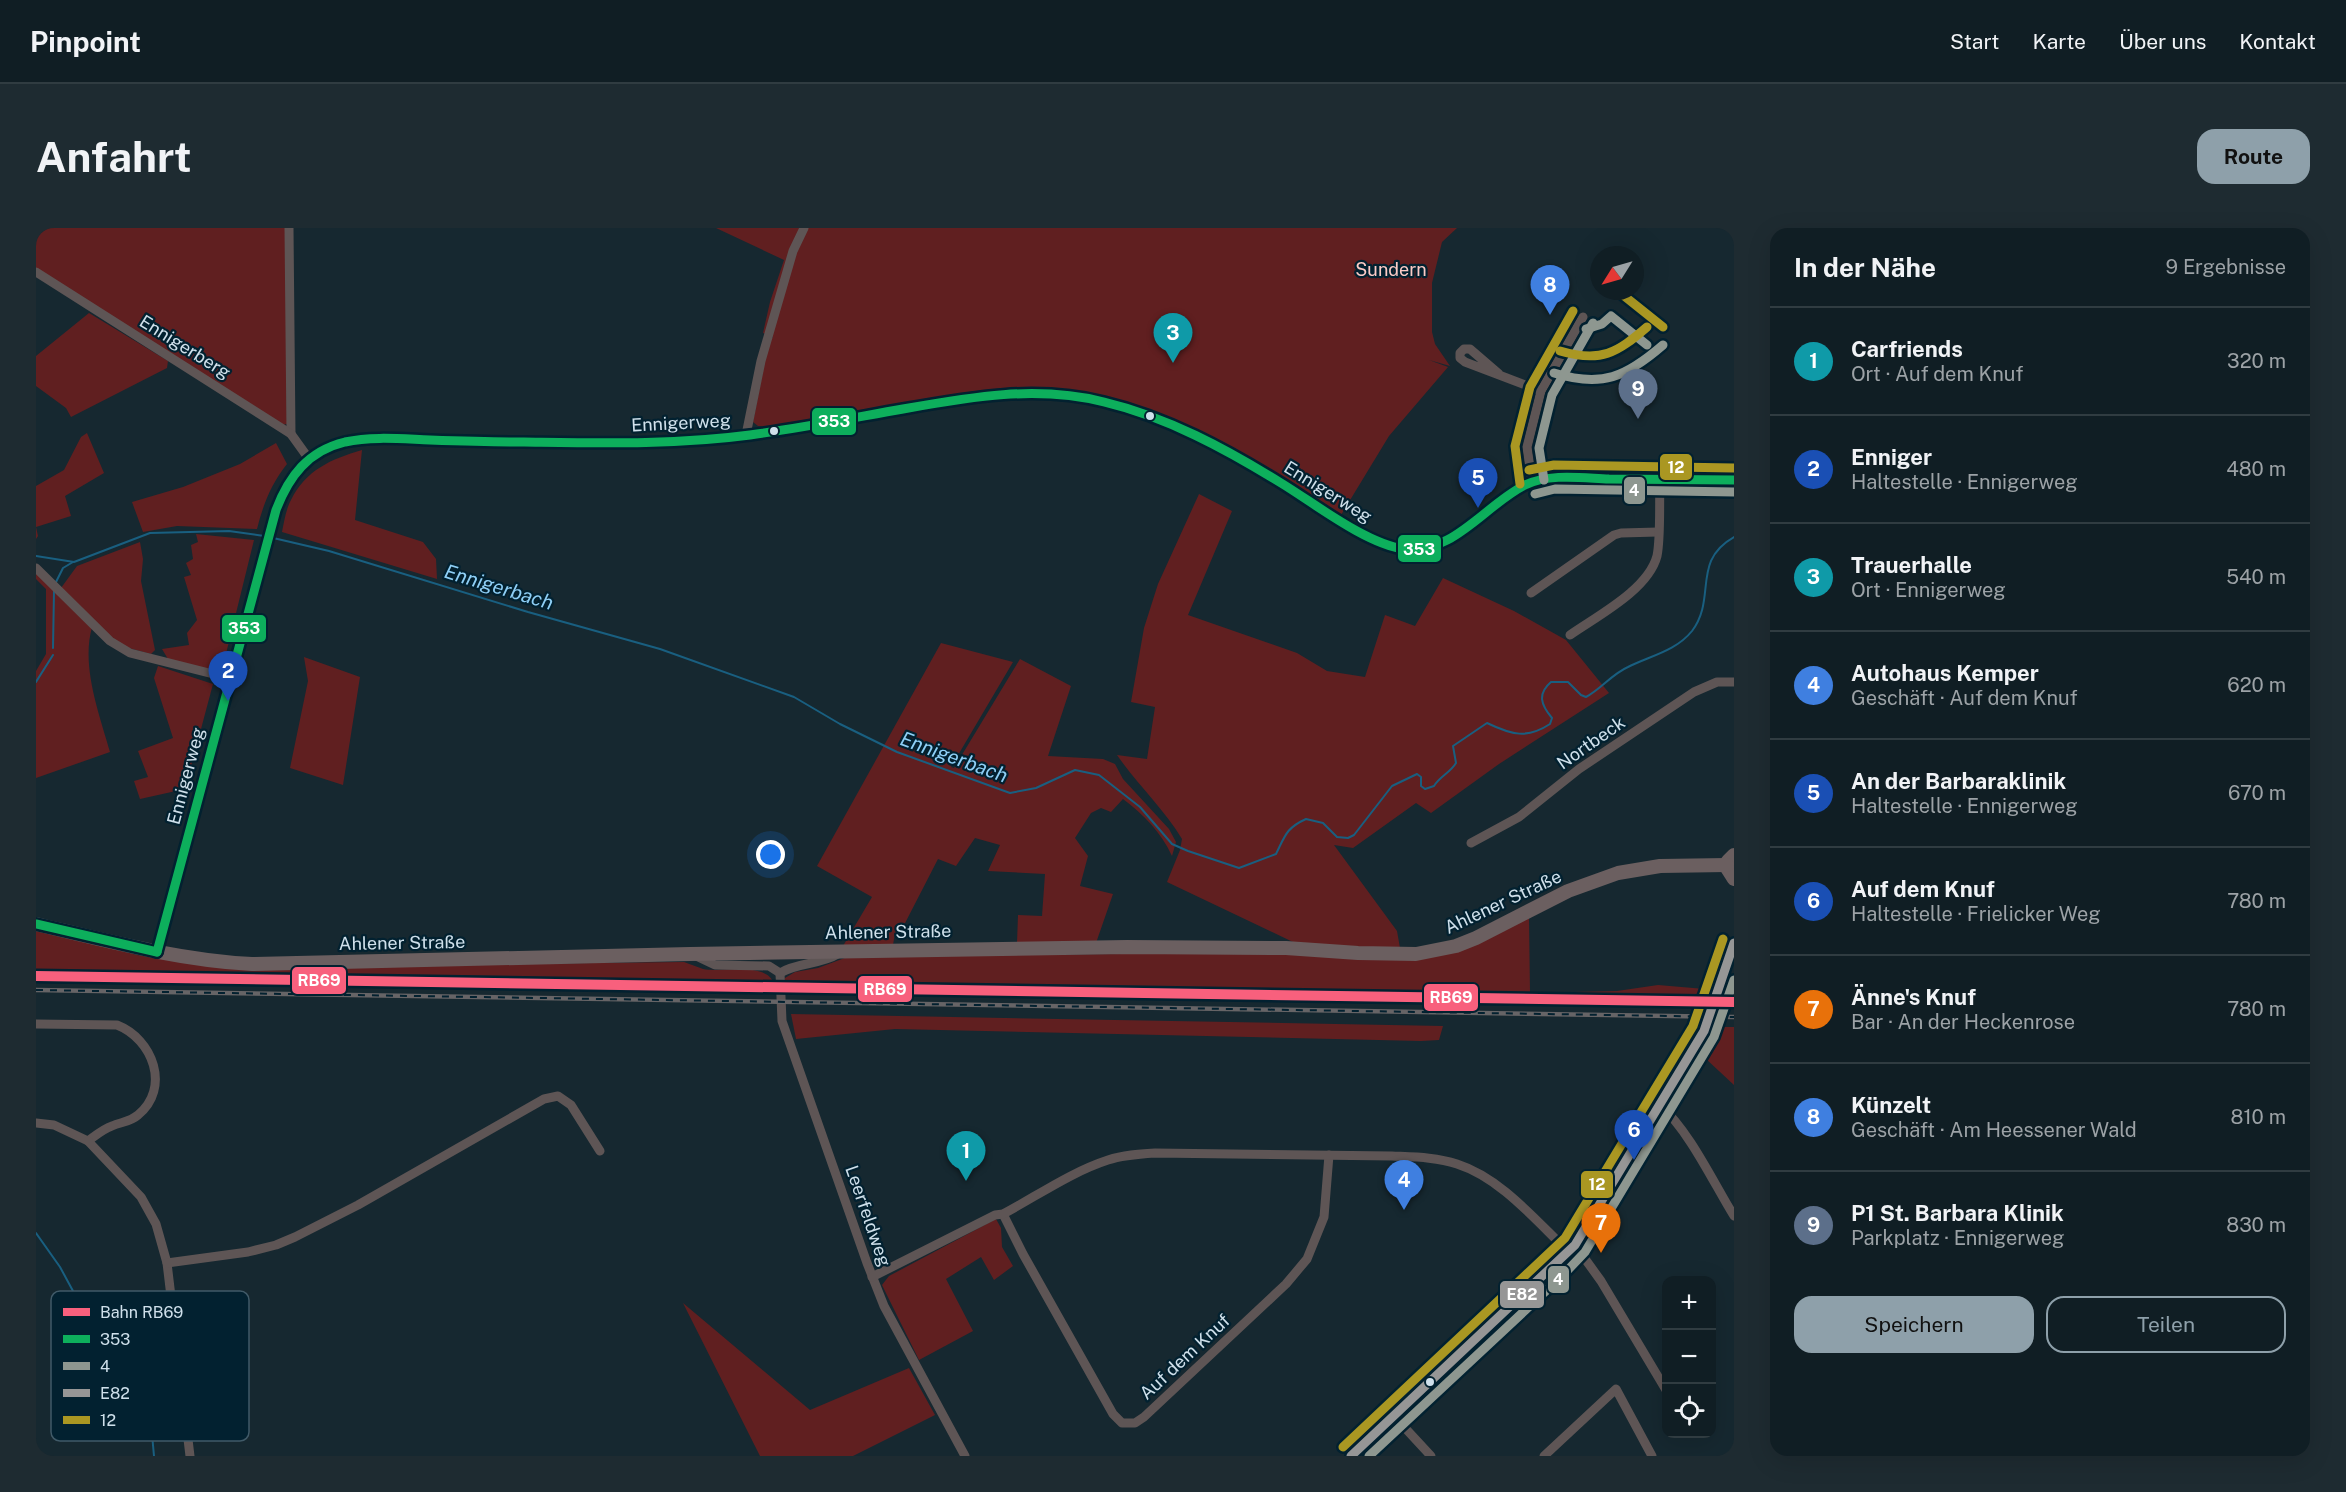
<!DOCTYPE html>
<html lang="de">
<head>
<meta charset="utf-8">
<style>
  body { margin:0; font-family:"Public Sans",sans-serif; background:#1e2b31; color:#f1f3f6 }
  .controls { position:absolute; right:18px; bottom:18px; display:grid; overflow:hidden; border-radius:12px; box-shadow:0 6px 24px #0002 }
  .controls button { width:54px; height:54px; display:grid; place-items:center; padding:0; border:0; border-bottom:2px solid #303c41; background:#101e24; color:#f1f3f6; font:30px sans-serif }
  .compass { position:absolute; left:1554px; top:18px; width:54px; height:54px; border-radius:50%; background:#101e24; box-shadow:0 6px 24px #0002; rotate:233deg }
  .you { position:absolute; left:735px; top:627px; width:21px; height:21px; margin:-15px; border:4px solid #fff; border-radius:50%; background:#1a73e8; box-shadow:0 0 0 9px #1a73e833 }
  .badge { display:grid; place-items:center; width:39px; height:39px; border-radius:50%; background:#8ea0aa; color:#fff; font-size:20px; font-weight:700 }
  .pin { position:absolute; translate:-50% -50px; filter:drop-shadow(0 2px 3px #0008) }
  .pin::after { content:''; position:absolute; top:32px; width:21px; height:18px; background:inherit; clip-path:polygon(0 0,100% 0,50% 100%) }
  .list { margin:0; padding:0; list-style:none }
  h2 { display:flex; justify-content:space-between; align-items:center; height:78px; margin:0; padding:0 24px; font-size:26px }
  h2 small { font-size:20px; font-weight:400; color:#9ca2a6 }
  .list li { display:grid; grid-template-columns:39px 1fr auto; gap:18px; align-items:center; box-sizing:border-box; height:108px; padding:0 24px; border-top:2px solid #303c41 }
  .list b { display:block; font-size:22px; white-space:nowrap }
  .list p { margin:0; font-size:20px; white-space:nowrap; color:#9ca2a6 }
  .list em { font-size:20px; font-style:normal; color:#9ca2a6 }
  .actions { display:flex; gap:12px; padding:18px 24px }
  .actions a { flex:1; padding:14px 0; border:2px solid #8ea0aa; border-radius:18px; text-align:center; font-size:21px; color:#8ea0aa }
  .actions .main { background:#8ea0aa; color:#111 }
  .icon { flex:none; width:33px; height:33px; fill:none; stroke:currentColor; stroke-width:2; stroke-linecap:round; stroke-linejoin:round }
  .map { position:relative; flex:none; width:1698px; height:1228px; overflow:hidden; border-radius:18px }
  header { display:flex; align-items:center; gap:36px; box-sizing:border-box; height:84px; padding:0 30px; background:#101e24; border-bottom:2px solid #303c41 }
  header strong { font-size:28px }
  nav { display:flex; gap:33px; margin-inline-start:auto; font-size:21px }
  .intro { display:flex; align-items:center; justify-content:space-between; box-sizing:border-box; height:144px; padding:0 36px }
  h1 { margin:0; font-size:42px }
  .button { padding:15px 27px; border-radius:18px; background:#8ea0aa; color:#111; font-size:21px; font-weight:700 }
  main { display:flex; gap:36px; padding:0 36px }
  aside { flex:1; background:#101e24; border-radius:18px; box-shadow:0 6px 24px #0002 }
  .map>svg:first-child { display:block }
  .green { fill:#601f20 }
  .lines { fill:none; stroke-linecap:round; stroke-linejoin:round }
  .stream { stroke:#195f80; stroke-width:2 }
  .street { stroke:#5e5555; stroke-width:9 }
  .secondary { stroke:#6b5f60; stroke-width:14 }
  .rail-casing { stroke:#666466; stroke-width:4.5 }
  .rail { stroke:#022130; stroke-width:2; stroke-dasharray:7; stroke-linecap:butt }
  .bus-1-casing { stroke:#022130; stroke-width:14 }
  .bus-2-casing { stroke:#022130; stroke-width:14 }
  .bus-3-casing { stroke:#022130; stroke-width:14 }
  .bus-4-casing { stroke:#022130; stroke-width:14 }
  .bus-1 { stroke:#0daf5c; stroke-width:9 }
  .bus-2 { stroke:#8e9790; stroke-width:9 }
  .bus-3 { stroke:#969696; stroke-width:9 }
  .bus-4 { stroke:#aa9722; stroke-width:9 }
  .rail-1-casing { stroke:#022130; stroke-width:15 }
  .rail-1 { stroke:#f8607d; stroke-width:10 }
  .bus-dot { fill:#cfe0eb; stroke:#022130; stroke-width:2 }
  .labels { text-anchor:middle; stroke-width:4.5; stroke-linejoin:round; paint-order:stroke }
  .park-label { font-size:18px; fill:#fdcbc6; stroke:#022130 }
  .street-label { font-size:18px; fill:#cfe0eb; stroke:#022130 }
  .water-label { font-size:20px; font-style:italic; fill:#8ecff6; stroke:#022130 }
  .key { fill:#022130; stroke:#405a68; stroke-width:1.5 }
  .key-label { font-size:16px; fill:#cfe0eb }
  .line-badge { stroke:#022130; stroke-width:2 }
  .badge-label { font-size:16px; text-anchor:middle; font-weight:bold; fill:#fff }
</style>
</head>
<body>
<header>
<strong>Pinpoint</strong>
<nav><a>Start</a><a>Karte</a><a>Über uns</a><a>Kontakt</a></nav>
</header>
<div class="intro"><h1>Anfahrt</h1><a class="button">Route</a></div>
<main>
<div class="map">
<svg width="1698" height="1228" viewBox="0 0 1698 1228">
  <rect width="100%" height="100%" fill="#162830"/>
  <g class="green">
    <polygon points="0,0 250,0 251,196 246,197 0,40"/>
    <path d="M680,0h741l-15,14 -10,41v49l3,12 15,22 -21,-6 19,7 -59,69 -48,79c-93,-58 -186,-120 -299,-127 -39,-3 -79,5 -118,11 -37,6 -75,13 -112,20 -17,3 -37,9 -54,7l-5,-4 16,-82 4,-3 -10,-4 7,-31 14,-42z"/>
    <polygon points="53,85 132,133 131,140 35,189 30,180 0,158 0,128"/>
    <polygon points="51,205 68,245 29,268 35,288 0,299 2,308 0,311 0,258 28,242 45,209"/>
    <path d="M240,215l11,21c-16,20 -24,41 -30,65l-80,-3 -34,6 -11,-30 51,-15 57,-23z"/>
    <path d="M326,222l-7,70 68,22 13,17 1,20 -155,-47c2,-10 4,-23 9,-32 15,-30 40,-41 71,-50z"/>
    <path d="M1163,266l33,17 -44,104 109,38 30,18 38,6 20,-62 30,11 28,-48 71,33 52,29 43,53 -110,71 -68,49 -15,-10 -63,45 -19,-3 63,86 3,17h-39l-68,-6 -126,-60 13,-32 2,-11c-18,-30 -45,-55 -65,-84l30,4 8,-52 -24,-5 13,-74 14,-44z"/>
    <polygon points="160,306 218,312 187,438 178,443 132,431 126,421 153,417 151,405 161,392 148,349 155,347 150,335 157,331 155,317 162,314"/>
    <polygon points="104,314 107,331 105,353 119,422 115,426 85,418 25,360 41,338"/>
    <path d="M0,344l56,55c-11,40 7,86 18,125l-74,26v-107l10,-17v-65l-10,-10z"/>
    <path d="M905,415l72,19 -62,105 3,1 66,-109 51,27 -23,70 55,3 12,5 8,15 46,50 7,13 -4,14c-11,-24 -28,-41 -49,-57l-12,13 -10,-4 -10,5 -16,25 13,18 -8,30 33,8 -17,49h-79l1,-28 24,1 3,-42 -57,-3 12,-26 -25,-7 -19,28 -18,-7 -36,70 -7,4 -2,12 -50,1 29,-49 -55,-31z"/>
    <polygon points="268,429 324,449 307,557 254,540 272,453"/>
    <polygon points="122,438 177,456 149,561 104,571 98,553 112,549 102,523 137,510 118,450"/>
    <polygon points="1493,688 1494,765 1581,763 1622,757 1669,761 1666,769 747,757 749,750 759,744 782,740 814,728 1249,725 1371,732"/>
    <path d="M0,701l101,26 80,12 467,-5c6,2 13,5 19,7 19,4 64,-8 71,15l-295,-6 -443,-4z"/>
    <polygon points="755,786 1407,798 1403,812 1385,813 859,801 760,811"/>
    <polygon points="1685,799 1698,799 1698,857 1669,830"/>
    <polygon points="960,991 965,1000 966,1019 977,1038 958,1052 945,1029 910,1051 937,1103 883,1132 846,1057 853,1048"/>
    <polygon points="647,1075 774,1182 873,1140 899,1187 817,1228 724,1228"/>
  </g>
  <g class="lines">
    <g class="stream">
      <path d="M233,309l60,14 199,61 132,37 134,48 46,27 57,28 113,41 26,-5 39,-18 24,5 41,32 32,37 16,7 51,17 37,-14c9,-18 10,-26 30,-35l17,4 14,14 11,1 6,-3 38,-49 25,-12 4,3v9l4,3 9,-3c6,-10 16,-13 22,-23l-3,-17 34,-23c25,12 40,16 63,1l2,-6c-11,-13 -15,-24 -1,-36h17l13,13 5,2c15,-8 26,-23 42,-30 22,-11 48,-16 64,-36 25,-33 -1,-70 42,-94"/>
      <polyline points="0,328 38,334 114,305 193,303 228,308"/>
      <polyline points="20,354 27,340 37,334"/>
      <polyline points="17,420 18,363"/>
      <polyline points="0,454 17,427"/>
      <polyline points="0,1005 24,1039 37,1063 51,1081 60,1114"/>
      <polyline points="66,1129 73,1138 84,1131 101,1126 118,1158 114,1173 116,1179 111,1184 115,1195 118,1228"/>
    </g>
    <g class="street">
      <polyline points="253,0 255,206"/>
      <polyline points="0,44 255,206 273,231"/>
      <polyline points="1463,146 1434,121 1428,121 1424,125 1424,130 1429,134 1505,163"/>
      <polyline points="710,207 725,133 757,23 768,0"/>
      <polyline points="1496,254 1491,219 1505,163 1547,89"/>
      <polyline points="0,340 74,413 94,425 193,450"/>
      <polyline points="1495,365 1578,307 1585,305 1622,304"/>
      <path d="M1534,407c27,-19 78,-45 87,-79 4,-19 2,-57 3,-78"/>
      <polyline points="1435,615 1483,589 1543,541 1658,464 1681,454 1698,454"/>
      <path d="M121,724l106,-399c11,-37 20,-82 57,-102 33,-17 76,-12 112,-11 37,1 75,2 113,2 68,1 136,2 204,-7 51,-7 102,-17 153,-26 67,-12 136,-25 203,-7 59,15 115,44 167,75 31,18 104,72 136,73 54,1 85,-58 135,-72l191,2"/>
      <polyline points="658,727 679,737 733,738 744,745"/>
      <polyline points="744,745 746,793 831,1035 848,1078 929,1228"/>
      <path d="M744,745c18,-11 40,-8 58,-19"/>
      <path d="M0,796l81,1c36,14 54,63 21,90 -8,7 -17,7 -26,11 -9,3 -17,10 -24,15"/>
      <path d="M1624,877c30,27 53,77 74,111"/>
      <polyline points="0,895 18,897 52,913 105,969 120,996 131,1035 154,1228"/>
      <polyline points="967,986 987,1026 1077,1186 1086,1195 1099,1195 1108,1189 1250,1056 1271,1031 1288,989 1293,927"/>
      <polyline points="1539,1017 1565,1053 1630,1162"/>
      <polyline points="131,1035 212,1024 240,1017 259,1009 322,977 508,871 522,868 535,877 564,923"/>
      <path d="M836,1049l123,-62 8,-1c34,-18 68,-42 105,-54 15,-5 31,-6 47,-7l237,3c22,1 44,1 65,8 44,14 79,57 112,88"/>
      <polyline points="1358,1188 1395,1228"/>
      <polyline points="1315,1228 1519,1038 1539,1017 1668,803 1698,715"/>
      <polyline points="1508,1228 1580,1161 1616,1228"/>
    </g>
    <g class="secondary">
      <polyline points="1698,627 1692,633 1691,640 1698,651"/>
      <path d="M0,696c72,17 142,36 216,40l438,-10 437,-7 159,1 72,5 58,1 40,-8 20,-8 92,-47 50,-18 42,-7 67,-1"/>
    </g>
    <defs>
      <polyline id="rail" points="0,762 1698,789"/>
    </defs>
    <use href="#rail" class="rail-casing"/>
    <use href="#rail" class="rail"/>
    <defs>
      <g id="bus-1">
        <polyline points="0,696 121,724"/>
        <path d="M121,724l119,-442c13,-34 32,-59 69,-68 28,-6 57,-3 85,-2 31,1 63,2 94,2 75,1 151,3 226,-7 51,-7 102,-17 153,-26 67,-12 134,-24 201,-7 63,15 122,47 177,81 33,20 85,61 123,66 49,6 81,-44 121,-64 25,-12 57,-7 84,-6 42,0 83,1 125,1"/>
      </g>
      <g id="bus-2">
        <polyline points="1550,101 1566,96 1575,88 1611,117"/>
        <path d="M1518,145c48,15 72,4 109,-28"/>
        <polyline points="1508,252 1503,220 1516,167 1557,95"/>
        <polyline points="1499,266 1519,261 1698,264"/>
        <polyline points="1333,1228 1527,1047 1549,1024 1678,809 1698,752"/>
      </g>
      <polyline id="bus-3" points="1315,1228 1539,1017 1668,803 1698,715"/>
      <g id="bus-4">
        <polyline points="1582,63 1627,99"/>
        <path d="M1524,123c41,12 57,2 87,-24"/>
        <polyline points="1493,242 1518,237 1698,240"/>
        <polyline points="1484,256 1479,218 1494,159 1537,83"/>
        <polyline points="1307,1219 1529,1010 1657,798 1687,711"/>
      </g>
    </defs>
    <use href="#bus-1" class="bus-1-casing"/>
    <use href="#bus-2" class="bus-2-casing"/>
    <use href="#bus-3" class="bus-3-casing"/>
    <use href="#bus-4" class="bus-4-casing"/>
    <use href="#bus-1" class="bus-1"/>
    <use href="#bus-2" class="bus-2"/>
    <use href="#bus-3" class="bus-3"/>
    <use href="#bus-4" class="bus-4"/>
    <defs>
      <polyline id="rail-1" points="0,748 1698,774"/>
    </defs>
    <use href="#rail-1" class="rail-1-casing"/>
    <use href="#rail-1" class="rail-1"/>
  </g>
  <g class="bus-dot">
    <circle cx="1114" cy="188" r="5"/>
    <circle cx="738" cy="203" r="5"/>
    <circle cx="1394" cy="1154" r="5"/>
  </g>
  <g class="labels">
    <g class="park-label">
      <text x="1355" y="48">Sundern</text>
    </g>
    <g class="street-label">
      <text transform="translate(149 119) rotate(32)" y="6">Ennigerberg</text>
      <text transform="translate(645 195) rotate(-3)" y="6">Ennigerweg</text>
      <text transform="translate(1292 264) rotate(32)" y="6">Ennigerweg</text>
      <text transform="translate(1555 515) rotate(-35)" y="6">Nortbeck</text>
      <text transform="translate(150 548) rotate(-75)" y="6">Ennigerweg</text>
      <text transform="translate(1467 674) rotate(-25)" y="6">Ahlener Straße</text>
      <text transform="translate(852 704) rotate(-1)" y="6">Ahlener Straße</text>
      <text transform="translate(366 715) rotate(-1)" y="6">Ahlener Straße</text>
      <text transform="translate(832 988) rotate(71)" y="6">Leerfeldweg</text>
      <text transform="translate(1149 1129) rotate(-43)" y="6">Auf dem Knuf</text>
    </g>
    <g class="water-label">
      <text transform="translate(463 359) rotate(17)" y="7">Ennigerbach</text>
      <text transform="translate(918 529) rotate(20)" y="7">Ennigerbach</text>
    </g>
  </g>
  <rect x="15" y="1063" width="198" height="150" rx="9" class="key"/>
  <rect x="27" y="1080" width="27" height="8" fill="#f8607d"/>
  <rect x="27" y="1107" width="27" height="8" fill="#0daf5c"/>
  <rect x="27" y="1134" width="27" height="8" fill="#8e9790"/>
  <rect x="27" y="1161" width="27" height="8" fill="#969696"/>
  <rect x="27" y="1188" width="27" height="8" fill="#aa9722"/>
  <g class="key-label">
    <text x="64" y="1090">Bahn RB69</text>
    <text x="64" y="1117">353</text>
    <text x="64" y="1144">4</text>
    <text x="64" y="1171">E82</text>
    <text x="64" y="1198">12</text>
  </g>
  <g class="line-badge">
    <rect x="775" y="179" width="46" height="29" rx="6" fill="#0daf5c"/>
    <rect x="1623" y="225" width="34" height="28" rx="6" fill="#aa9722"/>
    <rect x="1587" y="248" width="23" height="29" rx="6" fill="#8e9790"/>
    <rect x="1361" y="306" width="45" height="29" rx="6" fill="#0daf5c"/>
    <rect x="185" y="386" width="46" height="29" rx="6" fill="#0daf5c"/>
    <rect x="255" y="738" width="56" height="29" rx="6" fill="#f8607d"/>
    <rect x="821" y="747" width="56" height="28" rx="6" fill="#f8607d"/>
    <rect x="1387" y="755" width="56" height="29" rx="6" fill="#f8607d"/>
    <rect x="1544" y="942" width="34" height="29" rx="6" fill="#aa9722"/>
    <rect x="1511" y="1037" width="23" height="29" rx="6" fill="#8e9790"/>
    <rect x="1463" y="1052" width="46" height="29" rx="6" fill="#969696"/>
  </g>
  <g class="badge-label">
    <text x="798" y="199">353</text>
    <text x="1640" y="245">12</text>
    <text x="1598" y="268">4</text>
    <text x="1383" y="327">353</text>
    <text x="208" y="406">353</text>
    <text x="283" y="758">RB69</text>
    <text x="849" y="767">RB69</text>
    <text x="1415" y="775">RB69</text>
    <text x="1561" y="962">12</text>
    <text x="1522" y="1057">4</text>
    <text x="1486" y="1072">E82</text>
  </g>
</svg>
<div class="controls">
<button>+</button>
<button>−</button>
<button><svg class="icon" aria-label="locate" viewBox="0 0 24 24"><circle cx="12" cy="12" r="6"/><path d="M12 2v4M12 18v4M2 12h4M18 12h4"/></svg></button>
</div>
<svg class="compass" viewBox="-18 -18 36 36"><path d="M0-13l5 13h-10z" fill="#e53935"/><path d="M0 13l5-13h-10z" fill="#9ca2a6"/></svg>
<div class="you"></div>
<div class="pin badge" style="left:930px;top:953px;background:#0f9aa8">1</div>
<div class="pin badge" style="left:192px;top:473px;background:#1a4fb4">2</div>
<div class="pin badge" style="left:1137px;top:135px;background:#0f9aa8">3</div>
<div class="pin badge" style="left:1368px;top:982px;background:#3f7fe0">4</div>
<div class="pin badge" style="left:1442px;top:280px;background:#1a4fb4">5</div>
<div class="pin badge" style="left:1598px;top:932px;background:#1a4fb4">6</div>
<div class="pin badge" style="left:1565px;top:1025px;background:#e8710a">7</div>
<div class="pin badge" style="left:1514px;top:87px;background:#3f7fe0">8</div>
<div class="pin badge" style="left:1602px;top:191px;background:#5c6f8a">9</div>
</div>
<aside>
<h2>In der Nähe<small>9 Ergebnisse</small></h2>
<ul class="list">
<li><span class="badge" style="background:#0f9aa8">1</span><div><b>Carfriends</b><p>Ort · Auf dem Knuf</p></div><em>320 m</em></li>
<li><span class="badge" style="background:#1a4fb4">2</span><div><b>Enniger</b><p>Haltestelle · Ennigerweg</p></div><em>480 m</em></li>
<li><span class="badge" style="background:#0f9aa8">3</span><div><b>Trauerhalle</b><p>Ort · Ennigerweg</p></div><em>540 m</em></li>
<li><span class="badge" style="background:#3f7fe0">4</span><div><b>Autohaus Kemper</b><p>Geschäft · Auf dem Knuf</p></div><em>620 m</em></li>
<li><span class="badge" style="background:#1a4fb4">5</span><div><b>An der Barbaraklinik</b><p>Haltestelle · Ennigerweg</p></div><em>670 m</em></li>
<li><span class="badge" style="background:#1a4fb4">6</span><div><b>Auf dem Knuf</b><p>Haltestelle · Frielicker Weg</p></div><em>780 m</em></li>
<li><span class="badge" style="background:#e8710a">7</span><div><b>Änne's Knuf</b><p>Bar · An der Heckenrose</p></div><em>780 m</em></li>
<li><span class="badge" style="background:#3f7fe0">8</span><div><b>Künzelt</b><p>Geschäft · Am Heessener Wald</p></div><em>810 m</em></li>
<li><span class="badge" style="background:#5c6f8a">9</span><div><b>P1 St. Barbara Klinik</b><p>Parkplatz · Ennigerweg</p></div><em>830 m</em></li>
</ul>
<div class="actions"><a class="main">Speichern</a><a>Teilen</a></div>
</aside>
</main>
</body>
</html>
